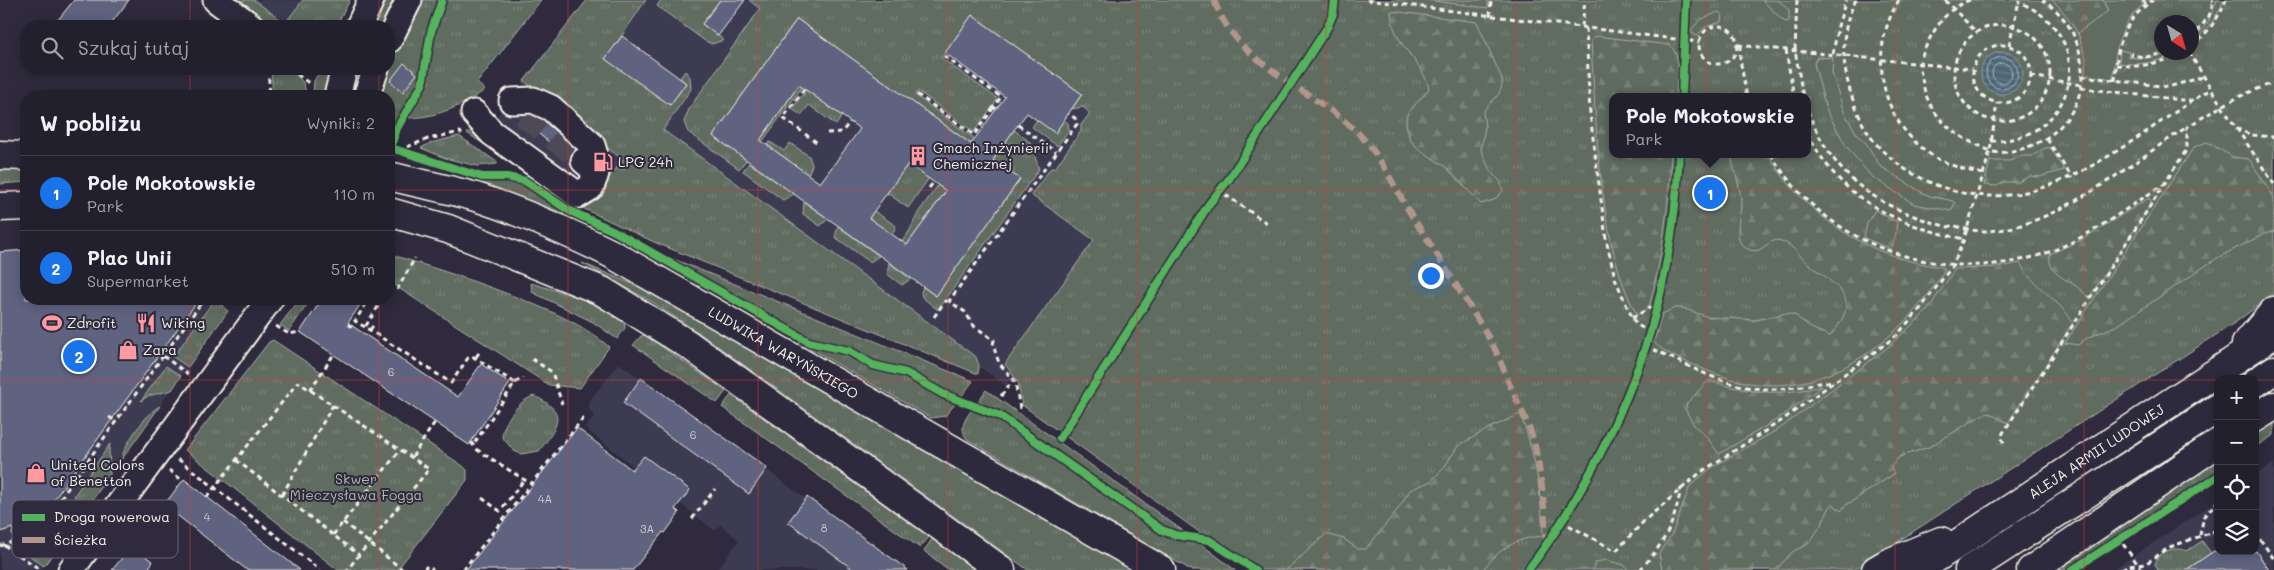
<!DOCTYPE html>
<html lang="pl">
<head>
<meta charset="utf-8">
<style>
  body { margin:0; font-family:Mali,sans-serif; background:#2b2836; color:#f1f3f6 }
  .controls { position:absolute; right:15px; bottom:15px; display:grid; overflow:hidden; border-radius:10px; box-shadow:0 2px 12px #0003 }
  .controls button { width:45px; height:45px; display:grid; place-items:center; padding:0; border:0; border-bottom:1px solid #403e4a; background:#23202e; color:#f1f3f6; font:25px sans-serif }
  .compass { position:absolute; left:2154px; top:15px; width:45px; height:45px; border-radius:50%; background:#23202e; box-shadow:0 2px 12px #0003; rotate:143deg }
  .you { position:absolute; left:1430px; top:275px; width:18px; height:18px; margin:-12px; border:4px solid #fff; border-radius:50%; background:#1a73e8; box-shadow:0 0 0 8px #1a73e833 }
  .badge { display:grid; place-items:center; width:32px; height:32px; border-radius:50%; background:#1a73e8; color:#fff; font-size:16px; font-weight:700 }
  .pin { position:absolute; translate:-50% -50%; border:2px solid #fff; box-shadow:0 1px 5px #0006 }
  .popup { position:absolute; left:1609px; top:93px; width:202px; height:65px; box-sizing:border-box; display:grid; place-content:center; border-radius:10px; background:#23202e; filter:drop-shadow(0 1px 4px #0005); font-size:16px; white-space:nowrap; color:#a3a3aa }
  .popup b { font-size:19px; color:#f1f3f6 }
  .popup::after { content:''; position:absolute; left:50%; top:100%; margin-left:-10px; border:10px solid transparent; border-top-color:#23202e }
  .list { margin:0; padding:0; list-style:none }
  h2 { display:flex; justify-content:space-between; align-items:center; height:65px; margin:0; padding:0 20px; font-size:21px }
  h2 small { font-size:16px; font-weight:400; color:#a3a3aa }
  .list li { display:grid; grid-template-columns:32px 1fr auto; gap:15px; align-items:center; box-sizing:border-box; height:75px; padding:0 20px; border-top:1px solid #403e4a }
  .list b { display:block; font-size:19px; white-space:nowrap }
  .list p { margin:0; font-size:16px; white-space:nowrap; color:#a3a3aa }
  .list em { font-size:16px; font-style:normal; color:#a3a3aa }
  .icon { flex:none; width:28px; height:28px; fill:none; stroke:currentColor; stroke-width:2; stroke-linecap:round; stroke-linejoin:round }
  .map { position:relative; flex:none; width:2274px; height:570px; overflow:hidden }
  .search { position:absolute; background:#23202e; box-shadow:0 2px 12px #0003; left:20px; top:20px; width:375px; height:55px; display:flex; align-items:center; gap:12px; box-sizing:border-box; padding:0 18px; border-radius:20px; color:#a3a3aa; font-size:19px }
  .panel { position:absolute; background:#23202e; box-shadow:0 2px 12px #0003; left:20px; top:90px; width:375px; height:215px; border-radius:20px }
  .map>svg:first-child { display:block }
  .built { fill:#3d3b51 }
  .grass { fill:url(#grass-tufts); stroke:#aaaea4; fill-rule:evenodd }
  .forest { fill:url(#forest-firs); stroke:#aaaea4 }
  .garden { fill:#606c61; stroke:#aaaea4 }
  .water { fill:url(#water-rules); stroke:#909ea4 }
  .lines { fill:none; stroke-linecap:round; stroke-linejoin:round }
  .shore { stroke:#b1b9ba; stroke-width:1 }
  .building { fill:#5e6380; stroke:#f4f1e8; fill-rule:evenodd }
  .minor-tunnel { stroke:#4d4857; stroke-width:25; stroke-dasharray:25 12; stroke-linecap:butt }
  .minor-casing { stroke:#f4f1e8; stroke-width:29 }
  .major-casing { stroke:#f4f1e8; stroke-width:31 }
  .path { stroke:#f4f1e8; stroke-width:3; stroke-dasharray:5 4; stroke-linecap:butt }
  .minor { stroke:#2f2a3d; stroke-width:25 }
  .major { stroke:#2f2a3d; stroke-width:28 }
  .quiet { stroke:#b2968c; stroke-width:6; stroke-dasharray:12 6; stroke-linecap:butt }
  .cycleway-casing { stroke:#2f2a3d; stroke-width:11 }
  .cycleway { stroke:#56b35d; stroke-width:8 }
  .grid { fill:none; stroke:#d93c3b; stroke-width:1; stroke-opacity:0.55 }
  .labels { text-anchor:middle; stroke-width:4; stroke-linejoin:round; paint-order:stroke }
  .number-label { font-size:11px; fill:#cecece }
  .poi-label { font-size:14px; fill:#f4f1e8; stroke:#2f2a3d; text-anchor:start }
  .street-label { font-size:14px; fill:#f4f1e8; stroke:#2f2a3d }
  .park-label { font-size:14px; fill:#b1b5ab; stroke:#2f2a3d }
  .key { fill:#2f2a3d; stroke:#6a6670; stroke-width:1 }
  .key-label { font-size:14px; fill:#f4f1e8 }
</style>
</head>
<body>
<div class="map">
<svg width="2274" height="570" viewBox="0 0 2274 570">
  <defs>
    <pattern id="grass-tufts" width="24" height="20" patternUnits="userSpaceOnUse" patternTransform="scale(1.25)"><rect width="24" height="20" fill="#606c61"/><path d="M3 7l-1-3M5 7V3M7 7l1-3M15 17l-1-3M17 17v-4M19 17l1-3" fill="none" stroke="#778178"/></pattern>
    <pattern id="forest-firs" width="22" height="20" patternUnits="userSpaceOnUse" patternTransform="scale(1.25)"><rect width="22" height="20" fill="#606c61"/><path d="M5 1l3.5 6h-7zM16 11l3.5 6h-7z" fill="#778178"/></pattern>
    <pattern id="water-rules" width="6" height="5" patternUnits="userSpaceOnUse" patternTransform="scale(1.25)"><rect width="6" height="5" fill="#4d6676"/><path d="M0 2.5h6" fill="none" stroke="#677c8a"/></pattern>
  </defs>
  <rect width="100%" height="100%" fill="#2f2a3d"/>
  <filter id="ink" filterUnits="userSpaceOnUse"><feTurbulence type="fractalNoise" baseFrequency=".02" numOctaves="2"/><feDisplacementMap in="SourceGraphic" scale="10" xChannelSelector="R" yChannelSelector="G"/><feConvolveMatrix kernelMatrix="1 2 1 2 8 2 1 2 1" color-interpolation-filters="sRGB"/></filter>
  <g filter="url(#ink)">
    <g class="built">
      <polygon points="232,0 311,0 291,26 267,26"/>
      <polygon points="632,0 950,0 1219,92 1006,386 577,77"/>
      <polygon points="524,81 623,160 587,205 572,201 491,124"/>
      <polygon points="26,250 26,299 226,299 222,306 228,311 41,570 0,570 0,252"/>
      <polygon points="619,363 805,498 908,570 717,570 739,540 720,525 715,531 585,428 594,417 589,409 590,400"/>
      <polygon points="2274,463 2274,570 2112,570 2218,500 2218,551 2255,551 2255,475"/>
    </g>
    <g class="grass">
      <polygon points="232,0 254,0 285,23 303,0 350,0 336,26 267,26"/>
      <polygon points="387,0 396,0 383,26 374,26"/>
      <polygon points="422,0 438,0 429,30 418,85 395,125 389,119 389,96 378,96 390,62"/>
      <path d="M446,0h95l-64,83 8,7c-22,16 -50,28 -78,28l18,-30 10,-56z"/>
      <polygon points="587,0 646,0 606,59 670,105 686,83 680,78 685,71 690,77 691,89 663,130 976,357 979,366 978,374 654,242 574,204 467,133 477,128 571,200 587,205 623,160 524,81"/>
      <polygon points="661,0 720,0 702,24 724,40 712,44 705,41 657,6"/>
      <path d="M749,0h1525v294l-38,28 -382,248h-595l-38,-28 -19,-8 -180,-129 -4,-23 -13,-18 89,-124 -63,-45 20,-27h4l26,-37v-6l9,-12 -7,-6 -11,2 10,-15 -110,-79 -31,43 57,41 -24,33 -56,-41 -3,4 60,44 3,10 -181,-130 -84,117 33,24 -7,9 -51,-37 -4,-10 6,-15 70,-98zM2162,22h30v30h-30zM1612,97h196v57h-196z"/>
      <path d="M271,69c16,0 37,7 34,27h-32z"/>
      <polygon points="321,69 330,69 322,96 313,96 314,81"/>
      <polygon points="799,85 802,87 762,142 760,140"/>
      <polygon points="806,90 842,116 836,125 809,105 801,115 792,109"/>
      <polygon points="1037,120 1064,120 1068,123 1069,130 1057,146 1032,127"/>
      <polygon points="1014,130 1030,142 1039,169 938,310 922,297 921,292 923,287 936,296 1020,179 993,160"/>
      <polygon points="459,136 497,162 497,164 477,166 445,158 421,148 430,143"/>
      <polygon points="770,142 784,151 790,143 809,156 812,165 808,175 767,145"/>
      <polygon points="749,163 794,194 783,200 743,171"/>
      <polygon points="908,164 929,178 908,208 887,193"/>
      <polygon points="0,168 26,170 26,182 0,184"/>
      <polygon points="478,179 511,180 523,183 566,212 565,214 477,181"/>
      <polygon points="938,185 946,191 907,245 902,242 910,230 918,213"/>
      <polygon points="804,202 828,219 820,226 803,214"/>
      <polygon points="874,211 896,226 892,235 869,218"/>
      <polygon points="838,226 879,256 870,262 835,237"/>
      <path d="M389,254c46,14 92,29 137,47 29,12 60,25 83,46l-29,41 -31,-3 -160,-103z"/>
      <polygon points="666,256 973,381 961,397 942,390 910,371 875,362 845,347 814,341"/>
      <polygon points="582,263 654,293 1132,570 1028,570 705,337 652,302"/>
      <polygon points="889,263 911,279 902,285 887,274"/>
      <polygon points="531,283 581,298 624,321 625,328 617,339 593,322 532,292"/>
      <polygon points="215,299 225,300 222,306 228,311 188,367 173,357"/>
      <polygon points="300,299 311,299 289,331 280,325"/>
      <polygon points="645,335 726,391 717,403 633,345 641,336"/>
      <polygon points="273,340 463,466 467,470 467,480 397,570 338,570 185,450 269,342"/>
      <polygon points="801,340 816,347 843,352 875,369 905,376 957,402 945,416 931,418 799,342"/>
      <polygon points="166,366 181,376 172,390 148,396 141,401"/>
      <polygon points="986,390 1186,533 1175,532 1158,524 1010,418 977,403"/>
      <polygon points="731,395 929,537 920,548 722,407"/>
      <path d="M534,396c36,16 23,32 5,55l-18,3 -7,-3 -12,-14c1,-15 17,-37 32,-41z"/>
      <path d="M160,406l-38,53c0,-12 26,-48 38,-53z"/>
      <path d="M973,408l29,12 12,7 143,103 22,10 18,1 38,29h-44l-224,-131c-9,-12 -1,-21 6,-31z"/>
      <polygon points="2274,418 2274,435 2255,447 2255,431"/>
      <polygon points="110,444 109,450 110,475 88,506 74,496"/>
      <polygon points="2218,456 2218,473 2216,474 2067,570 2049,570"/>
      <polygon points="62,512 75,523 44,566 30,556"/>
      <polygon points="932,539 975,570 949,570 924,551"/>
      <path d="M2202,541l9,12 -25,17h-29l1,-1 -3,-5c4,-14 20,-18 32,-13z"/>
    </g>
    <g class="forest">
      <polygon points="1427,0 1488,0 1488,8"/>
      <path d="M2052,0h51l5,11 -12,66 -11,-2c11,-20 -17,-61 -33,-75z"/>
      <path d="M1391,11l86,11 25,57c1,18 -10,19 -19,33l2,15 -4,22 9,22 10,10 3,10 -9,9 -13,4 -35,-37 -27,-18 -9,-9 -4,-16 1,-10 22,-25c-5,-28 -37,-43 -38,-78z"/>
      <path d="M1597,36l72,9c14,9 7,37 7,52h-64v57h59c-2,52 -9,103 -22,154l-12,7c-37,-67 -40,-178 -45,-254l-1,-21z"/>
      <polygon points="2207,142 2233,157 2249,159 2274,197 2274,231 2264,234 2217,258 2118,325 2087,338 2078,345 2065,343 2194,147"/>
      <polygon points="2045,148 2051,148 2064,170 2039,177 2030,176 2018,182 2004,182 1997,186 1984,185 1990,161 2009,161 2023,156 2032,156"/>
      <path d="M1731,154h37c36,62 104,106 175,113l2,3c-40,63 -108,123 -188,114 -20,-2 -40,-9 -58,-17 -10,-4 -42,-17 -45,-26l8,-27 13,-6h7l26,9 49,3 29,-7 9,2 16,13 19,8c34,-39 8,-48 -21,-72 -11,-9 -18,-23 -33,-24 -7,2 -11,7 -17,10 -3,1 -8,1 -11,-1 -18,-6 -6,-35 -7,-49 -1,-16 -8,-30 -10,-46z"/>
      <path d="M2149,198l3,5 -63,95c-5,-5 -10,-10 -16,-14 -13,-8 -25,-12 -23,-30l31,-14z"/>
      <polygon points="1875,210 1897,222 1895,239 1891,249 1864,238 1867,223"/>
      <path d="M2020,263c12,24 40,36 53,60l-65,100 -19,-10 -7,2 -53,32 -30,10 -8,10 3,7 -49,32 -4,5 -9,-8 -12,24 -12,17 -16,8 -16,18h-114l-3,-16 14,-22 17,-46 21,-18 71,-41 105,-79 40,-37 28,-42 44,-2z"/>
      <path d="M1709,380c40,14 71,16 113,6l-41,31 -62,37 -13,-18 -12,-11 -9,-16 2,-6z"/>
      <path d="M1520,414c16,40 21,80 23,122 -26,2 -44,12 -60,34h-197l40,-36 18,5 14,10h8l32,-40 12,-19 21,-9 12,-12 15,-23 30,-17z"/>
    </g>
    <g class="garden">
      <polygon points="1762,0 1778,0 1789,10 1789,21 1785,22"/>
      <path d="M2103,0h37l3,5c-24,18 -28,46 -30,74l-28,-4 1,-17 -8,-25 30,-22z"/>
      <path d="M2217,0h7c-7,17 -18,31 -32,43l16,-21z"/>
      <polygon points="1718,12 1722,14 1721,22 1705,27 1697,36 1693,34 1691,30 1700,20"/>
      <path d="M2120,50l9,2 -1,5c22,4 29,-3 49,-4 -18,9 -39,13 -58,10z"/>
      <polygon points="1817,57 1833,58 1832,73 1844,112 1858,136 1866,143 1880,166 1921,192 1930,196 1953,201 1955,203 1951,211 1914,204 1871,176 1846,146 1826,109 1814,63"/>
      <polygon points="1606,560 1624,565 1628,570 1592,570 1596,562"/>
    </g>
    <circle class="water" cx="2002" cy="73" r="21"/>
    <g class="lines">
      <g class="shore">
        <circle cx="2002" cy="73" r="16"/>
        <circle cx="2002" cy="73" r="10"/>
      </g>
    </g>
    <g class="building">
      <polygon points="74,0 129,0 109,26 53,26"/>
      <polygon points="720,0 745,0 718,36 702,24"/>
      <path d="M972,15l110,79 -27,39 -28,-20 -13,17 -21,30 27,19 -84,117 -223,-160 84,-117 174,125 34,-47 -60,-44zM799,85l61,44 -40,54 -60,-43zM908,164l38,27 -39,54 -38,-27z"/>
      <polygon points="622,36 686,83 670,105 605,59"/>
      <polygon points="404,63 417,74 403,92 390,81"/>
      <polygon points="525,115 530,115 543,120 574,148 567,156 521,120"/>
      <polygon points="26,250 26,299 199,299 35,526 12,535 13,528 0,532 0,252"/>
      <polygon points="322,299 364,299 348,323 458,397 481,364 510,383 469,445 300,332"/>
      <polygon points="641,378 767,468 749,494 623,403"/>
      <polygon points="577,428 632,470 644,456 690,490 675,509 679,512 678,515 665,533 663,532 633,570 466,570"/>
      <polygon points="184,479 207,497 300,570 247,570 164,505"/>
      <polygon points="807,497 908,570 854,570 788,522"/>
      <polygon points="131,547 133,548 134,547 153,562 147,570 112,570"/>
      <polygon points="2214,551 2256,551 2269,570 2186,570"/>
    </g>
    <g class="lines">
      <polyline class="minor-tunnel" points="523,114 584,161"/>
      <defs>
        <g id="minor">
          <polyline points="216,0 251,26"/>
          <polyline points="359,26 371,0"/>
          <polyline points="389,40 409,0"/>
          <polyline points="337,96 344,69"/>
          <polyline points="366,96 376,69"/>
          <polyline points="512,101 533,100 551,108 592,145 598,165 595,176"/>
          <polyline points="474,113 492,133 578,195 591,187 595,176 591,167 584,161"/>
          <polyline points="71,570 270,299"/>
        </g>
        <g id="major">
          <polyline points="0,155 26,156"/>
          <path id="s1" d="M389,176c31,8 62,13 93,23 45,15 88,34 130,55l549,316"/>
          <polyline points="0,207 26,206"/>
          <polyline points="389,212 448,229 602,291 689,345 1001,570"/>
          <polyline points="2246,344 2274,311"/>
          <polyline points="2255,383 2274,370"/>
          <polyline points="2255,418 2274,406"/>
          <polyline points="1876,570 1888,563 1941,541"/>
          <path id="s2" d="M1918,570l356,-236"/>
          <polyline points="1969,570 2218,408"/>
          <polyline points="2031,570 2218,443"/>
        </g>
      </defs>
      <use href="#minor" class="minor-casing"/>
      <use href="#major" class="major-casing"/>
      <g class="path">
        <polyline points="1367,0 1699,42"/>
        <polyline points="1797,0 1795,50 1803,97"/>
        <path d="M1856,0c-21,39 -12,82 5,120 12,27 37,47 62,59 109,55 200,-37 288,-90"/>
        <path d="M1899,0c-33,54 -19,124 37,158 14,8 31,12 47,16"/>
        <polyline points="1945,0 1976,32"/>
        <path d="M1970,0c-19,6 -31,22 -40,38 -3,7 -9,17 -10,25 -1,4 1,11 2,15 4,33 28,56 58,68 4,1 7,4 10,5 7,3 19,1 27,-1 34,-7 64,-36 65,-73 1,-31 -13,-61 -40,-77"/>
        <polyline points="2143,0 2146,5"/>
        <polyline points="1490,16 1491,0"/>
        <circle cx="2002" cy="73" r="48"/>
        <circle cx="1718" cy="45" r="19"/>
        <polyline points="1582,27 1585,0"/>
        <polyline points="1586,28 1590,114 1606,239 1615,278 1628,309 1636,324 1649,332"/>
        <polyline points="2192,39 2209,16 2214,1 2212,0"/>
        <circle cx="2002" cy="74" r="29"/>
        <polyline points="1738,45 1972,69"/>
        <polyline points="1740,45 1740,59 1747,97"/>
        <polyline points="2009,45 2019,1"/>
        <path d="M2192,46c16,-13 26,-27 34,-46"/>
        <polyline points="1786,50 1794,97"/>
        <polyline points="2132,52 2131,55 2146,57 2168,52"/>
        <polyline points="2189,52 2221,105 2274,184"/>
        <polyline points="1833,54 1838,26 1846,0"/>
        <polyline points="944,56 1001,97 994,107 996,109"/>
        <path d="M2116,65c24,3 45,-1 66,-13"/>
        <polyline points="268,69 270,96"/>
        <polyline points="290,69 310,84"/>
        <polyline points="2031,76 2081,85"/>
        <polyline points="2082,76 2168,87 2203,77"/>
        <path d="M2115,81c2,-36 7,-59 38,-81"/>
        <polyline points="2081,88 2190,101"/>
        <polyline points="804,89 783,118 819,144"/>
        <polyline points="917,94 974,135 994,107"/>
        <path d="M1808,111c26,69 71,97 140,116l5,-2c73,30 176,-62 234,-98"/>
        <polyline points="1018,125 1056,152"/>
        <polyline points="2236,128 2251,135 2274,137"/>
        <polyline points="827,133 842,132 850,122"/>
        <path d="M1808,133c30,66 89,92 156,106"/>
        <polyline points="2047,139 2072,178"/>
        <path d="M1991,141c88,1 109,-108 27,-139"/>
        <polyline points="407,147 428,139 460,132 462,134"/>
        <path d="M1771,154c55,95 177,134 278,98 41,-15 77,-44 114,-67"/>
        <polyline points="929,188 934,182"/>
        <polyline points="1218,190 1267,223"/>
        <polyline points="397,290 415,258"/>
        <polyline points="383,299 365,327 451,383 468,358 472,356 515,383 473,445"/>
        <polyline points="934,317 945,301 949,301"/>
        <polyline points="1632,318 1658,303"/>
        <polyline points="348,324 351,326 355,321"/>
        <polyline points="276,326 289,334 300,332"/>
        <polyline points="365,327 355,321 369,299"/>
        <polyline points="370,330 375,323"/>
        <path d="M1645,346c40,16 75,41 119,43 24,1 46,-5 69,-8"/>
        <polyline points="163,356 188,374"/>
        <polyline points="476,357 481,350"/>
        <polyline points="532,359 552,372 562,404"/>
        <polyline points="515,383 523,378"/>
        <polyline points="310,390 334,354"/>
        <polyline points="1001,396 1014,379"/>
        <polyline points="1020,409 1015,381 999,363 993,345 994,340 974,326 965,312 949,301 1077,124 1075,118 1068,114"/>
        <polyline points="109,417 116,421"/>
        <polyline points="471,442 476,449 531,484"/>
        <path d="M2004,443l-3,-6 2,-4 184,-284v-22c29,-18 55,-34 87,-44"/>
        <polyline points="412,457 435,422"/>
        <polyline points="178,459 320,570"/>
        <polyline points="236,460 359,555"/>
        <polyline points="169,470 183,481"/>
        <polyline points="282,495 333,405"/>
        <polyline points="207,497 298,382 429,469 347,570"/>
        <polyline points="482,498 500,511 524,480"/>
        <polyline points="692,519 715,489"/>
        <polyline points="1561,521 1616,551 1645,520 1701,472 1781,421 1896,336 1920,309 1953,265 1964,239 1990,151 1997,103"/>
        <polyline points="343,522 403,570"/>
        <polyline points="2255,532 2274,559"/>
        <polyline points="333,535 400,450"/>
        <polyline points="2200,535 2204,516 2218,501"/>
        <polyline points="2123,544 2142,570"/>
        <polyline points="4,545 41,570"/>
        <polyline points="0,546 35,534 204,299"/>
        <polyline points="424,570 427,566 433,570"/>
        <polyline points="463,570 584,417"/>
        <path d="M1640,570c25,-28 34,-45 41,-82"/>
        <polyline points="2122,570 2128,566 2145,564 2170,547 2218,530"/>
      </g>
      <use href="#minor" class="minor"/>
      <use href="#major" class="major"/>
      <path class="quiet" d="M1214,0c23,66 99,88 145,134 24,24 35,54 53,82 26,40 51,79 75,119 11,17 17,37 25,55 8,17 17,34 22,52 8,34 11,67 12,101"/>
      <defs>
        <g id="cycleway">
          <polyline points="1682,97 1686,0"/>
          <polyline points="391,148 482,177 507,177 525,181 568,210 614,231 809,342 849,351 873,365 906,373 943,394 1000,416 1162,530 1175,535 1209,540 1255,570"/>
          <polyline points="389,154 397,128 422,85 431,32 442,0"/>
          <polyline points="1060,438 1209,204 1229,179 1327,28 1333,14 1335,0"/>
          <path d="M1528,570c58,-76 113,-187 133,-280 10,-45 16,-90 18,-136"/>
          <polyline points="2072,570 2218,476"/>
        </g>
      </defs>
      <use href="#cycleway" class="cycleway-casing"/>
      <use href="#cycleway" class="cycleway"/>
    </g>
  </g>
  <path class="grid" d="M190,0v26M379,0v26M568,0v570M758,0v570M948,0v570M1137,0v570M1326,0v570M1516,0v570M1706,0v570M1895,0v570M2084,0v570M190,69v27M379,69v27M0,190h26M389,190h1885M190,299v271M379,299v271M0,380h2218M2255,380h19"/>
  <defs>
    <symbol id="building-bare" viewBox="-9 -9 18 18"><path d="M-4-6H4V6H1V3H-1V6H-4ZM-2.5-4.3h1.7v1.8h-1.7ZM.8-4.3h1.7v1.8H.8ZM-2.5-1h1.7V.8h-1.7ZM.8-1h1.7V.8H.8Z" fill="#ff9aa2" stroke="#2f2a3d" stroke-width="2.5" paint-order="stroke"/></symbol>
    <symbol id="fuel-bare" viewBox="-9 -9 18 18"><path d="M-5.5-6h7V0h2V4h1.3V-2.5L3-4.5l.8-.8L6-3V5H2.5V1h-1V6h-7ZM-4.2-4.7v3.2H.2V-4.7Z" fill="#ff9aa2" stroke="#2f2a3d" stroke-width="2.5" paint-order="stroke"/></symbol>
    <symbol id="stadium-bare" viewBox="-9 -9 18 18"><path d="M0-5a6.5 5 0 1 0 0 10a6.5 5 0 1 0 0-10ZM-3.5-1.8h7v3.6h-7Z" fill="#ff9aa2" stroke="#2f2a3d" stroke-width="2.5" paint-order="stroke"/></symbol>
    <symbol id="restaurant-bare" viewBox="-9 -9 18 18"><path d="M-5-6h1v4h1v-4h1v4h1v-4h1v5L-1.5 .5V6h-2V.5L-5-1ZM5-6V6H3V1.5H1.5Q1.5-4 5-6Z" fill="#ff9aa2" stroke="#2f2a3d" stroke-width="2.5" paint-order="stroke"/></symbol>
    <symbol id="shop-bare" viewBox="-9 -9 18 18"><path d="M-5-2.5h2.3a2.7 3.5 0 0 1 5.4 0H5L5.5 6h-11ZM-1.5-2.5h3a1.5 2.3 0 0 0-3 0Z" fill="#ff9aa2" stroke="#2f2a3d" stroke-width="2.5" paint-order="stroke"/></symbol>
  </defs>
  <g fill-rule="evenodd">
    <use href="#building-bare" x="904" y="142" width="28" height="28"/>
    <use href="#fuel-bare" x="589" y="148" width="28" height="28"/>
    <use href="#stadium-bare" x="38" y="309" width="28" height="28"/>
    <use href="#restaurant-bare" x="132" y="309" width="28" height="28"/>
    <use href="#shop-bare" x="114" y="336" width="28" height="28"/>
    <use href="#shop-bare" x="22" y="459" width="28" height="28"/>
  </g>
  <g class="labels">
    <g class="number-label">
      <text x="391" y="376">6</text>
      <text x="693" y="439">6</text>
      <text x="545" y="503">4A</text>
      <text x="207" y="521">4</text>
      <text x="824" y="532">8</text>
      <text x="647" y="533">3A</text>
    </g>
    <g class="poi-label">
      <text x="933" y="153">Gmach Inżynierii<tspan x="933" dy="16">Chemicznej</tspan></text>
      <text x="618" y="167">LPG 24h</text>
      <text x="67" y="328">Zdrofit</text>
      <text x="161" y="328">Wiking</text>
      <text x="143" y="355">Zara</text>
      <text x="51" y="470">United Colors<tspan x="51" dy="16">of Benetton</tspan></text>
    </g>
    <g class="street-label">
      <text dy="5" stroke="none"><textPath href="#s1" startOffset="435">LUDWIKA WARYŃSKIEGO</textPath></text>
      <text dy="5" stroke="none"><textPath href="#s2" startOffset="214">ALEJA ARMII LUDOWEJ</textPath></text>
    </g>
    <g class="park-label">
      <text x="356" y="484">Skwer<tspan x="356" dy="16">Mieczysława Fogga</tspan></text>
    </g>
  </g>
  <rect x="12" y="500" width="166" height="58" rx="8" class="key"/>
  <rect x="22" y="514" width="23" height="7" fill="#56b35d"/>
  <rect x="22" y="537" width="23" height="6" fill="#b2968c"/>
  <g class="key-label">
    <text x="54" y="522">Droga rowerowa</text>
    <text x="54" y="545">Ścieżka</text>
  </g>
</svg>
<div class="controls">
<button>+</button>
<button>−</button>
<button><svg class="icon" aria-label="locate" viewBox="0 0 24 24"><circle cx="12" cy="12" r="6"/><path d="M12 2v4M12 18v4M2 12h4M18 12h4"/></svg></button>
<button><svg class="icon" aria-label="layers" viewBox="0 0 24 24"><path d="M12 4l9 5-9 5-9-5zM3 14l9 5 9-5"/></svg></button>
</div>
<svg class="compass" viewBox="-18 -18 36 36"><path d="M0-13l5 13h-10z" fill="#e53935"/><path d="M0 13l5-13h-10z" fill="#a3a3aa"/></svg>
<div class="you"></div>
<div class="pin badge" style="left:1710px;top:193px">1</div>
<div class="popup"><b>Pole Mokotowskie</b>Park</div>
<div class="pin badge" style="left:79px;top:356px">2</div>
<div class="search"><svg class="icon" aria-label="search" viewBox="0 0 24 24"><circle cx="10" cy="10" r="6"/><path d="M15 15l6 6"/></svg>Szukaj tutaj</div>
<section class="panel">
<h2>W pobliżu<small>Wyniki: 2</small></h2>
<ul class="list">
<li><span class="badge">1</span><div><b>Pole Mokotowskie</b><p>Park</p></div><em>110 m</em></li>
<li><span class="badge">2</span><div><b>Plac Unii</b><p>Supermarket</p></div><em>510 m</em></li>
</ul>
</section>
</div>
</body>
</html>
